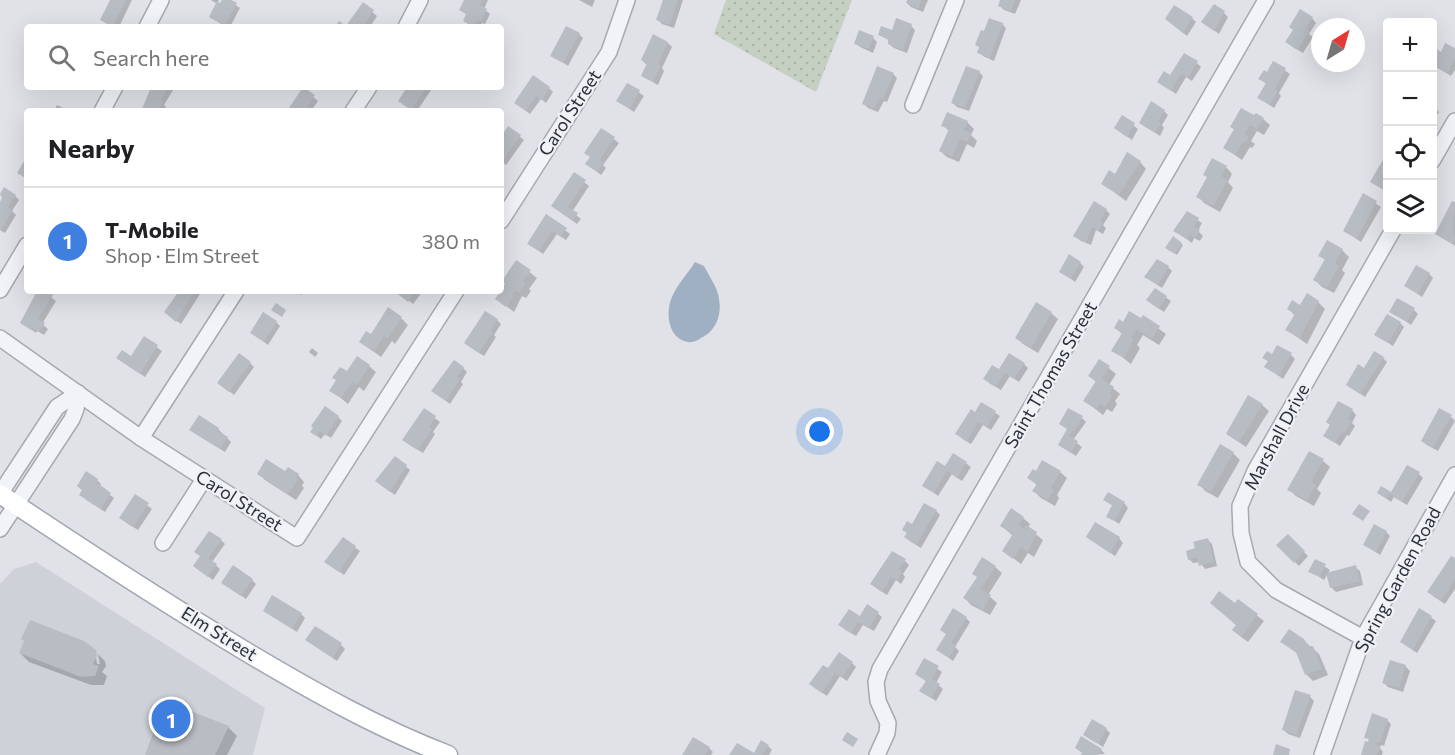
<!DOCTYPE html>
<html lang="en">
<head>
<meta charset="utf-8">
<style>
  body { margin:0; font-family:Commissioner,sans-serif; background:#f6f6f6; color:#202124 }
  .controls { position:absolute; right:18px; top:18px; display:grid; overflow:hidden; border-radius:6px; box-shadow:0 6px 24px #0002 }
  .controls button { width:54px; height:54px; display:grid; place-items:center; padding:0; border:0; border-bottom:2px solid #e0e0e0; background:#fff; color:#202124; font:30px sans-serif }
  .compass { position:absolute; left:1311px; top:18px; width:54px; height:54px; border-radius:50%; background:#fff; box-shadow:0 6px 24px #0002; rotate:37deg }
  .you { position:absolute; left:820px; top:432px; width:21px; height:21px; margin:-15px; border:4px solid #fff; border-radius:50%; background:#1a73e8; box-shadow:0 0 0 9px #1a73e833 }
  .badge { display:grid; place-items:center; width:39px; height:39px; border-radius:50%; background:#2563eb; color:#fff; font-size:20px; font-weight:700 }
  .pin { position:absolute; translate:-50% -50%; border:3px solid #fff; box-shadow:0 2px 6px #0006 }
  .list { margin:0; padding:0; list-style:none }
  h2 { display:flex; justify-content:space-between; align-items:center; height:78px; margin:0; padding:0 24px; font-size:26px }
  h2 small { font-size:20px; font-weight:400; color:#757577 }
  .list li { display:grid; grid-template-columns:39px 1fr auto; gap:18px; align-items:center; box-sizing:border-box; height:108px; padding:0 24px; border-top:2px solid #e0e0e0 }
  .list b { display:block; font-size:22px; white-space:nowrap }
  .list p { margin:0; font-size:20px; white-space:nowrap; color:#757577 }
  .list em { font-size:20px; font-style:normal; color:#757577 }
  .icon { flex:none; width:33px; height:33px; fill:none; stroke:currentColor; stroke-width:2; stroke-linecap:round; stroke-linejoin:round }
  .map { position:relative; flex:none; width:1455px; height:755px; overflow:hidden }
  .search { position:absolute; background:#fff; box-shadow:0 6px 24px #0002; left:24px; top:24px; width:480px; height:66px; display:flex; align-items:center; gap:15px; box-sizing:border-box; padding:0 21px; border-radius:6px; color:#757577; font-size:22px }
  .panel { position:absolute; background:#fff; box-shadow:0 6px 24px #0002; left:24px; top:108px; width:480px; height:186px; border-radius:6px }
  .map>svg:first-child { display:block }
  .built { fill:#ced1d8 }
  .grass { fill:url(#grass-dots) }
  .water { fill:#9fb0c3 }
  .shadow { fill:#0003 }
  .building { fill:#b8bcc3 }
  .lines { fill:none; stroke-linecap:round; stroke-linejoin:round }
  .minor-casing { stroke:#a6a9b0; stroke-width:18 }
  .major-casing { stroke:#a0a7b1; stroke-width:21 }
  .minor { stroke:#f2f3f6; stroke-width:15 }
  .major { stroke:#fff; stroke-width:18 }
  .labels { text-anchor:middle; stroke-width:4.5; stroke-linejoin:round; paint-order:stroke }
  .street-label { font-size:18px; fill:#2a313c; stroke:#eff1f5 }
</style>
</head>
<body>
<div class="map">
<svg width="1455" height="755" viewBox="0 0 1455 755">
  <defs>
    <pattern id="grass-dots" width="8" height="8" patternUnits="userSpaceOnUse" patternTransform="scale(1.5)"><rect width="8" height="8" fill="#c5d0c2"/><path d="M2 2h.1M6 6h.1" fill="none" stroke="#a9b3a8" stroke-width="1.8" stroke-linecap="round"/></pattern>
  </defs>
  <rect width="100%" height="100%" fill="#e0e2e7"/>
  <polygon class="built" points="36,562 265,708 253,755 0,755 0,584 14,569"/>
  <polygon class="grass" points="726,0 852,0 816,92 714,34"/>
  <path class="water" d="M695,262l9,4c5,10 14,22 15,33 3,16 -3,32 -18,39 -3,2 -8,5 -13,4 -20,-3 -23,-30 -16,-45 5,-12 16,-24 23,-35z"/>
  <g class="shadow">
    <polygon points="112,0 132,0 119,27 112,27 102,20"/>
    <polygon points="211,0 219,0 217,3 221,5 224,0 228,0 240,8 230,27 226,27 210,17 217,4"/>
    <polygon points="465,0 488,0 484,9 490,14 485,24 482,23 480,27 473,27 464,21 467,15 461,9"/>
    <polygon points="579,0 595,0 592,7"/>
    <polygon points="665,0 683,0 674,28 662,24 658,20"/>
    <polygon points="909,0 928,0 923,12 911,7 907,3"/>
    <polygon points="1002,0 1021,0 1015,14 1004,10 1000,6"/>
    <polygon points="363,4 377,16 370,27 347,27"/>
    <polygon points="1224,13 1228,17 1219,34 1203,22"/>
    <polygon points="1192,18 1196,22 1187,36 1171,23"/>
    <polygon points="1312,18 1316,23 1309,34 1313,37 1303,53 1291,46"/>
    <polygon points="1002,24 1006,28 994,61 983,56 979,52 985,33"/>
    <polygon points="911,26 915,30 907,53 894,48 889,44 890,41 880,35"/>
    <polygon points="579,34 583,38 568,66 552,55"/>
    <polygon points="873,38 877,42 873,53 860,47 856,43"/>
    <polygon points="668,43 672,47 662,68 664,71 658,85 642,76 647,65 642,60"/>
    <polygon points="1455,50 1455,70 1451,76 1435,66 1438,61 1433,56"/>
    <polygon points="1197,63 1201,67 1192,81 1186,77 1176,94 1159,82"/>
    <polygon points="1274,63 1290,74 1279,93 1281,96 1274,108 1259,98 1267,84 1260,79 1267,74"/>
    <polygon points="979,72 983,76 969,111 957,107 953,103"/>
    <polygon points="893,74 897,78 887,102 884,101 878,112 868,108 864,104"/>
    <polygon points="628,85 644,96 634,112 618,101"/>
    <polygon points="153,87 175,87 164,105 166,107 164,111 146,111"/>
    <polygon points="409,87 433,87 417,111 404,104"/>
    <polygon points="549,88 553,92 546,103 541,99 530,114 516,103"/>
    <polygon points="303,89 318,101 311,111 289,111"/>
    <polygon points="57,105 69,111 54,111"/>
    <polygon points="1432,105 1439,112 1432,123"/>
    <polygon points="1164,111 1168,115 1162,125 1164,128 1160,136 1145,126"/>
    <polygon points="1122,117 1138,129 1132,140 1115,128"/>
    <polygon points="1263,119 1270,125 1264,135 1257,131 1251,141 1255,144 1252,148 1250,147 1242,160 1225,148 1235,130 1232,127"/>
    <polygon points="967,122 974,129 971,135 977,141 974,148 967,144 959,162 947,157 940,151 949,131 943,125"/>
    <polygon points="509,128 524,140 506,165 501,162 501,140"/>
    <polygon points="602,130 619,143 603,165 606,168 601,175 587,164"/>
    <polygon points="1388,154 1388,192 1372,182"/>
    <polygon points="1140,162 1146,169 1126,201 1103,184"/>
    <polygon points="1226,167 1232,174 1228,182 1233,188 1220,212 1204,203 1198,196"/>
    <polygon points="574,174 589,186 572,212 581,219 577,224 553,206"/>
    <polygon points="15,196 19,200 12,211 16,215 5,233 0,230 0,204"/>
    <polygon points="1364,196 1381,207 1361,242 1345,231"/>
    <polygon points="1453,203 1455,204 1455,246 1437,233"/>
    <polygon points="1106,210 1110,214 1103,225 1106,228 1103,234 1096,230 1091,245 1079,240"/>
    <polygon points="1187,213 1202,223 1198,231 1203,236 1200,241 1194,238 1192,243 1175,231"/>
    <polygon points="546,216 570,234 566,240 557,234 543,254 529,244"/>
    <polygon points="1181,244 1183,245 1177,255 1169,249"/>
    <polygon points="1342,250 1349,257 1342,270 1345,273 1334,293 1322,287 1315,280 1326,261 1320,255"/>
    <polygon points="517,262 537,278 529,289 531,291 526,298 522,296 514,312 497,299 507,284"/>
    <polygon points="1080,263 1084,267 1075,282 1061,271"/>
    <polygon points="1168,267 1172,271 1162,288 1146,277"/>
    <polygon points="1429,274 1433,278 1422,297 1406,286"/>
    <polygon points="1155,290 1171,301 1164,312 1152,304"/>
    <polygon points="39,291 43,291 56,301 42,324 48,329 44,335 37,331 36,333 22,323"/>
    <polygon points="181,291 196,291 200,294 181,324 170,316"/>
    <polygon points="295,291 304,291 301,295"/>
    <polygon points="397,291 423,291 413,304"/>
    <polygon points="1318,302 1325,309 1307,344 1287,330 1295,316 1289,309"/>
    <polygon points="1414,310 1418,314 1411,325 1391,311"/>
    <polygon points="1051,313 1058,319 1038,353 1023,344 1017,338"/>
    <polygon points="401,318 408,325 395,344 392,341 381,357 361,342"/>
    <polygon points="1144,318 1166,334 1159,345 1143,335 1137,345 1140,348 1131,364 1113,350 1123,335 1116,328 1123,324 1142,320"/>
    <polygon points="497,320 501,324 494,335 496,337 484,356 470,347"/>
    <polygon points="276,322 280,326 268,345 252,333"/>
    <polygon points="1400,323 1404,327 1393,346 1376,335"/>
    <polygon points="144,338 162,351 145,377 118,358 132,358"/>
    <polygon points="312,348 318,353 315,357 309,352"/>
    <polygon points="1291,355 1295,359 1283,379 1266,367 1269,362 1264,358"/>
    <polygon points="1383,358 1387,362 1365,397 1347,385 1365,370"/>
    <polygon points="1100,361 1116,374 1109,385 1120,394 1115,401 1117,404 1112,412 1107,409 1103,415 1085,401 1097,383 1090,376"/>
    <polygon points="250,363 254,367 234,395 224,387"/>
    <polygon points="1024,364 1028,368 1019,382 1010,376 1001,390 989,383 999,371"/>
    <polygon points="369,366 376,372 364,391 359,387 348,404 331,390 347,373"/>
    <polygon points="463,368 467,372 461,382 463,384 450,404 438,395"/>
    <polygon points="982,404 1000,416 991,430 983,425 971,444 961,438"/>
    <polygon points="1262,405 1269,411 1246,447 1227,434"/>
    <polygon points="424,410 440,422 433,432 435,434 423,453 408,444"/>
    <polygon points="1352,410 1356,415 1352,423 1355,426 1349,436 1347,435 1340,446 1325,436"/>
    <polygon points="338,417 342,421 331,438 325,434 321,439 312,432"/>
    <polygon points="1451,417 1455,421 1438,451 1427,445 1422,441"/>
    <polygon points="1082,418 1086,422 1073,440 1082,447 1076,456 1060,445"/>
    <polygon points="218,429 231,442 225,452 195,433"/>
    <polygon points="1233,453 1240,460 1218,498 1205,491 1199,484"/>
    <polygon points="954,455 971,467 962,481 952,474 938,496 924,485 945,468"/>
    <polygon points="395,458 410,470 395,495 381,485"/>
    <polygon points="1323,461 1330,467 1317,489 1321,493 1314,506 1296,496 1289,489"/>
    <polygon points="1060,472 1067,478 1057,495 1059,498 1055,506 1041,498 1034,491 1038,486 1029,478"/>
    <polygon points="259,473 298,475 304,482 302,486 304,488 296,500 265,480"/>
    <polygon points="1419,474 1423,478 1407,505 1394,497 1391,502 1379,493 1391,494"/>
    <polygon points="97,480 101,484 99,487 114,498 105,512 85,499"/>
    <polygon points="135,496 152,509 138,530 125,522"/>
    <polygon points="1105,500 1124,503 1128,508 1119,524 1108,516 1113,506"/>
    <polygon points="936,511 940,515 921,548 910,541 906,537 913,526"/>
    <polygon points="1023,518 1030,524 1028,528 1043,540 1034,557 1028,553 1021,564 1004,551 1013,536 1002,526"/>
    <polygon points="1386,532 1390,536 1380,555 1365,545"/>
    <polygon points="1288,536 1308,556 1299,566 1278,545"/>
    <polygon points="1087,537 1119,538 1123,543 1115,556"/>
    <polygon points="343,539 360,551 344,575 326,562"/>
    <polygon points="221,540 225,544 212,562 220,569 213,580 199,570"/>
    <polygon points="1208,540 1212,544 1217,566 1205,569 1200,562 1193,563 1189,559"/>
    <polygon points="1455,560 1455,589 1445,604 1433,596"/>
    <polygon points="905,561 909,565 903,574 905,577 901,584 896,580 887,595 876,588"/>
    <polygon points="1316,561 1330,570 1324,580 1310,571"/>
    <polygon points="995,567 1002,573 988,595 997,603 990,615 971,605 965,598"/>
    <polygon points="1355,567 1360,571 1363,585 1336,592 1331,587"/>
    <polygon points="252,580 256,584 246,599 223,583"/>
    <polygon points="1238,601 1264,621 1248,642 1240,636 1237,626 1227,616"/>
    <polygon points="868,606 882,617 874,631 863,625 856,636 844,629 860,618"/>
    <polygon points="264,610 301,614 305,618 297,632"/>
    <polygon points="1420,610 1436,621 1417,653 1401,642"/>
    <polygon points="966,618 970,622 955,647 959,651 953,661 938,650 947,635 942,630"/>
    <polygon points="1303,640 1319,654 1328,675 1313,681 1306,674 1298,654 1282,642"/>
    <polygon points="311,643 341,645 345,649 337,661"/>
    <polygon points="95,652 97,664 100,664 98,654 105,661 106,666 102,672 107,676 104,685 91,685 29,662 20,653"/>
    <polygon points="925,660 942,672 936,683 943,689 936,701 921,691 927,682 917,674"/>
    <polygon points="852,663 856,667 847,681 840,676 827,696 815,688 828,670"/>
    <polygon points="1405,666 1410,671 1403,692 1388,687 1384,683"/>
    <polygon points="1310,697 1314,701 1300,738 1288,734 1284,730"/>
    <polygon points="1387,720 1391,724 1384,746 1381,745 1380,748 1383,752 1382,755 1362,755 1370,741 1366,737"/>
    <polygon points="228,727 237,736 227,755 146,755"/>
    <polygon points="1106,729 1110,733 1103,747 1085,735"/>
    <polygon points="768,746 772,750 769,755 754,755"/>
    <polygon points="1076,747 1101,750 1105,754 1084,755"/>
    <polygon points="709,748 713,752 711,755 685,755"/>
  </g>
  <g class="building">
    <polygon points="110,0 126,0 113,27 100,20"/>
    <polygon points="222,0 231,0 237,3 225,26 209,17 217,1 220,3"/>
    <polygon points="464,0 482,0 480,5 487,9 481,21 478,20 474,27 463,21 466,14 459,10"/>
    <polygon points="663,0 678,0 670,25 656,20"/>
    <polygon points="907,0 922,0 918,9 906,3"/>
    <polygon points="1000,0 1015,0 1011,11 998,6"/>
    <polygon points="363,2 374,10 363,27 335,27 339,21 346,26"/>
    <polygon points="1214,4 1225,11 1214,31 1201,22"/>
    <polygon points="1174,5 1193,17 1183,33 1165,19"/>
    <polygon points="1300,9 1313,17 1306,29 1309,31 1298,50 1285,42 1293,30 1289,27"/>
    <polygon points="896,18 912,24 903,50 888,44 888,39 878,35 881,26 892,30"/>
    <polygon points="989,18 1003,23 990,58 977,53 979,47 975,45 981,30 984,31"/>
    <polygon points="566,26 580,33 563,63 550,56"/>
    <polygon points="859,30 874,36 869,49 854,44"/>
    <polygon points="653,34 668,42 658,64 661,66 653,82 641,76 647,63 641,60"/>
    <polygon points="1445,43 1455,48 1455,58 1447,73 1433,66 1437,59 1432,57 1435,48 1441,52"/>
    <polygon points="1184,53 1198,61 1188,78 1181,74 1171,91 1157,82 1164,71 1170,75"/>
    <polygon points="1273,61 1286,68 1275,89 1278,91 1270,105 1257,98 1266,83 1258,79 1264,70 1267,72"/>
    <polygon points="877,66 894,73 883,99 880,97 874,109 862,104"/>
    <polygon points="966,66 980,71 965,108 951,103"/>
    <polygon points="533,75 550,87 542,100 536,96 526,111 514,103"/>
    <polygon points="627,83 640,90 630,109 616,101"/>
    <polygon points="151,87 168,87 161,100 163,102 158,111 145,111 142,109"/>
    <polygon points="303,87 315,95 307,107 310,109 309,111 287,111"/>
    <polygon points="407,87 427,87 411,110 398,101"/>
    <polygon points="1151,101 1165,110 1158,121 1161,123 1155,133 1139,123"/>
    <polygon points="1241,108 1254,115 1256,113 1264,118 1257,129 1250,125 1245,134 1249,137 1245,143 1243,142 1235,155 1223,148 1234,129 1230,127"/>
    <polygon points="947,112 968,121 964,130 972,133 967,142 960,139 952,157 939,151 949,129 941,126"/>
    <polygon points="1122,115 1135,123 1127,137 1114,128"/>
    <polygon points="508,126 521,135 501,162 501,137"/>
    <polygon points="601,128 615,137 600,160 603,163 597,172 585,164 590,157 584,153"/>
    <polygon points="1388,151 1388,183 1384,190 1370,182"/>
    <polygon points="1127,152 1141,161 1119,195 1101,184 1109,170 1115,174"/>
    <polygon points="27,156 27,179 17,173"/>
    <polygon points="1212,158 1227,166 1221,176 1228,180 1213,206 1196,197 1207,177 1203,175"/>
    <polygon points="574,172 586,180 568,207 578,213 573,221 551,206"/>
    <polygon points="4,187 16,195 8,207 13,210 0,231 0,202 2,198 0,194"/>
    <polygon points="1363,193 1377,201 1357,239 1343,231"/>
    <polygon points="1094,201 1107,209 1100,221 1103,223 1098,231 1092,227 1086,242 1083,242 1073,236"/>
    <polygon points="1452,201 1455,202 1453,230 1455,240 1452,244 1435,234"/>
    <polygon points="1187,211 1199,218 1194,227 1200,230 1195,238 1190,235 1187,239 1173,231"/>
    <polygon points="546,214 567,228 561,237 552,231 539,251 527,244"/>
    <polygon points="1173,236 1182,243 1175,254 1165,248"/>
    <polygon points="1327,240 1343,249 1335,263 1339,266 1327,288 1313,280 1325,259 1318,256"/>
    <polygon points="1069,254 1081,262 1071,279 1059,272"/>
    <polygon points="1157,259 1169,266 1158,285 1144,277"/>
    <polygon points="516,260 531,270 523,281 526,283 519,293 515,290 512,295 514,296 506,307 495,299 505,284 502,281"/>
    <polygon points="1416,265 1430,273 1418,294 1404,286"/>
    <polygon points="1155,288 1167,296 1159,309 1146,300"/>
    <polygon points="37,291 46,291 53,295 38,319 45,323 39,332 32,328 31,330 20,323"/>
    <polygon points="179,291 195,291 176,322 164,312"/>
    <polygon points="394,291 416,291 408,302"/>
    <polygon points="1307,293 1319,301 1300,338 1285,330 1295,314 1287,309 1292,300 1300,305"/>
    <polygon points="1397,298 1415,308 1407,322 1389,312"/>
    <polygon points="1036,302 1052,312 1031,348 1015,338"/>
    <polygon points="276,303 286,310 282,317 271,310"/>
    <polygon points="388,307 402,317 388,338 384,336 374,352 359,342 366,331 371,334"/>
    <polygon points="485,311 498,319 491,330 493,332 479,353 464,343"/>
    <polygon points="1129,311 1141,318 1143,315 1160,326 1152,339 1136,329 1131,338 1134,340 1124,358 1111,351 1122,333 1114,328 1119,319 1123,322"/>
    <polygon points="263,312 277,321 264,342 250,333"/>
    <polygon points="1387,314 1401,322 1388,343 1374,335"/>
    <polygon points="144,336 158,345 140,374 116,358 122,350 131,356"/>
    <polygon points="1277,345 1292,353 1279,376 1264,367 1268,361 1262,358 1267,351 1272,354"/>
    <polygon points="1374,351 1384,357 1360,394 1346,385 1358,364 1364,368"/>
    <polygon points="239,353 251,362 229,392 217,383"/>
    <polygon points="1009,353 1025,363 1014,379 1005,373 996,387 983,379 992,365 999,369"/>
    <polygon points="357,356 370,365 357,385 352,382 341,398 329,391 336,380 332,378 340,367 347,371"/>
    <polygon points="1099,359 1110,366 1102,379 1114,387 1109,394 1112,396 1105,407 1100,403 1096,409 1083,401 1096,381 1088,376"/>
    <polygon points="454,360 464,367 457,377 460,379 446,401 431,391"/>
    <polygon points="1248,395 1263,404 1239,442 1226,434"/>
    <polygon points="1338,401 1353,409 1348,419 1352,421 1345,433 1342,432 1335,443 1323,436 1330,425 1326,422"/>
    <polygon points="981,402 996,411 987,427 978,422 967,441 955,434 971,409 975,412"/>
    <polygon points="325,406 339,416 326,436 320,431 316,436 310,432 313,428 311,426"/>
    <polygon points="424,408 436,416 429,427 432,429 418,450 402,440"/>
    <polygon points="1068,408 1083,416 1074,432 1072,431 1069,436 1078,441 1071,453 1058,445 1067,429 1059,424"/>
    <polygon points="1439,408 1452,415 1433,448 1421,441"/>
    <polygon points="199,415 219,428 218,431 228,437 220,449 189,430"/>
    <polygon points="1220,444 1234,452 1211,492 1197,485"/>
    <polygon points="1309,451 1324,459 1311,482 1316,485 1307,500 1287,490"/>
    <polygon points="953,453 967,462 957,478 947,471 934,493 922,486 937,461 945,466"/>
    <polygon points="395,456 407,465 390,492 375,481"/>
    <polygon points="266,459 285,471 288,467 299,474 296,478 298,480 288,494 257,474"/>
    <polygon points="1042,460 1061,471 1051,488 1054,490 1048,500 1032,491 1037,484 1027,478 1033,469 1036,471"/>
    <polygon points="1407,465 1420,472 1402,502 1389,494 1387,499 1377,493 1381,486 1391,492"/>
    <polygon points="86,471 98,479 96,482 111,493 101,509 79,495 82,490 77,486"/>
    <polygon points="1108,492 1125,502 1114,521 1106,517 1112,505 1103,500"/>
    <polygon points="135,494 149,503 133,527 119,518"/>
    <polygon points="924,503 937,510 916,545 904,537 907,533 902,530 907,521 912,524"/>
    <polygon points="1359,504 1370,511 1363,521 1352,514"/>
    <polygon points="1011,508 1024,517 1019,525 1024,529 1026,525 1037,532 1028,552 1021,547 1013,559 1002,551 1013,534 1000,526"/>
    <polygon points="1095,522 1120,537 1110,553 1086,537"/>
    <polygon points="1374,524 1387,531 1376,552 1363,545"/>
    <polygon points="209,531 222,539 208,558 217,564 208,577 193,566 200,556 194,552"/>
    <polygon points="1288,534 1305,551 1294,563 1276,545"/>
    <polygon points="343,537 356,546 339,572 324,562"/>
    <polygon points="1208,538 1214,562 1199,566 1197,558 1188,560 1186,551 1195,548 1193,542"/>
    <polygon points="892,551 906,559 899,569 902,572 897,581 891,577 882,592 870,584"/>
    <polygon points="1451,556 1455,558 1455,579 1441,601 1427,592"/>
    <polygon points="982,557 996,566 981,589 991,595 983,610 963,598 977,577 972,574"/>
    <polygon points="1315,559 1326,564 1320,577 1308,572"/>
    <polygon points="233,565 253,579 241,596 221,583"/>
    <polygon points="1356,565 1360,581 1330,588 1326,573"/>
    <polygon points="1219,591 1235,603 1238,599 1258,614 1241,637 1232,630 1236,625 1210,603"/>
    <polygon points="272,595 302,613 292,629 263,611"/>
    <polygon points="867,604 879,612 869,628 858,622 851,633 838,625 849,609 860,616"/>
    <polygon points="953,608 967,617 951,643 956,646 949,658 936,650 946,634 940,630"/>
    <polygon points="1419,608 1432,616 1413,650 1400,642"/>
    <polygon points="30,620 84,641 96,650 97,656 93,664 99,666 95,676 81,677 19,653 24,641 21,639"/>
    <polygon points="315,626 342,643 333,658 305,640"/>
    <polygon points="1289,629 1304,639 1308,646 1313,646 1322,669 1305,675 1296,652 1280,642"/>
    <polygon points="839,652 853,662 842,678 835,673 822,693 809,684 823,665 828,668"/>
    <polygon points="924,658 939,666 932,679 940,684 931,698 919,691 926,681 915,674"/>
    <polygon points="1390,660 1406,665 1399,688 1382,683"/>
    <polygon points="1295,690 1311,695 1296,735 1282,730"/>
    <polygon points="165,701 229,726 215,755 145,755"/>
    <polygon points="1372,713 1388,719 1380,743 1377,742 1376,745 1380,746 1377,755 1361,755 1365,741 1368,742 1369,739 1364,738"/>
    <polygon points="1092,719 1107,728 1098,744 1083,735"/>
    <polygon points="847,732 858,739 853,747 842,740"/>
    <polygon points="1081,736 1102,749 1098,755 1080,755 1083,753 1075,748"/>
    <polygon points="693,737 710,747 705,755 682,755"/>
    <polygon points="761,740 769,745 762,755 729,755 737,743 754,753"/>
    <polygon points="1276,744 1290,749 1289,755 1273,755"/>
  </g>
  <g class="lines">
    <defs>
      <g id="minor">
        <polyline points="147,27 161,0"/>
        <polyline points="406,27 420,0"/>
        <polyline points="913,105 956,0"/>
        <polyline points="102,111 115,87"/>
        <polyline points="353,111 369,87"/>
        <polyline points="1432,161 1455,121"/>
        <polyline points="501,221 609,52 627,0"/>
        <polyline points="0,290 27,245"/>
        <polyline points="0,338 141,438 297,538 456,291"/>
        <polyline points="141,438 236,291"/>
        <polyline points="0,494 57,407 78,393"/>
        <polyline points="0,529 72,419 76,409 78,393"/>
        <polyline points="163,543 204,479"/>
        <polyline points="1363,638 1276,590 1248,562 1241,533 1240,506 1255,471 1393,230"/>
        <polyline points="877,755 887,733 888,723 878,701 876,682 880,669 1266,0"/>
        <polyline points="1322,755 1363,638 1455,475"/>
      </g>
      <path id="major" d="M0,494c82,55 165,109 250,160 64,38 128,74 198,101"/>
    </defs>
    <use href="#minor" class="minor-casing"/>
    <use href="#major" class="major-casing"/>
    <use href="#minor" class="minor"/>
    <use href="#major" class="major"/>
  </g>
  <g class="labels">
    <g class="street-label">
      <text transform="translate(570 113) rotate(-57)" y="6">Carol Street</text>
      <text transform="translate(1051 375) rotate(-60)" y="6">Saint Thomas Street</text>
      <text transform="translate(1277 437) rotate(-62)" y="6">Marshall Drive</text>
      <text transform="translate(239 501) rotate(32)" y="6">Carol Street</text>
      <text transform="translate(1398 580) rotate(-62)" y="6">Spring Garden Road</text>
      <text transform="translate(219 634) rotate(32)" y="6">Elm Street</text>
    </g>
  </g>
</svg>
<div class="controls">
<button>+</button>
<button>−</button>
<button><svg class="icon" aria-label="locate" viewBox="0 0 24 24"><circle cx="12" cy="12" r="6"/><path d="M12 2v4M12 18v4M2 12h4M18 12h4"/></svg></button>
<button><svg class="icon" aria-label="layers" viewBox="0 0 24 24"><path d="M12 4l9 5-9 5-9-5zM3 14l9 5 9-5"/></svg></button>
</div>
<svg class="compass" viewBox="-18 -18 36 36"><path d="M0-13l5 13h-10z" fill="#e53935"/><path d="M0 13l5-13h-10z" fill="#757577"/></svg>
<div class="you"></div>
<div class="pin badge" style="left:171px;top:719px;background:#3f7fe0">1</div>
<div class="search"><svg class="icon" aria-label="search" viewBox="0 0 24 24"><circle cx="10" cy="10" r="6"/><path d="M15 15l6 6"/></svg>Search here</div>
<section class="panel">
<h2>Nearby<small></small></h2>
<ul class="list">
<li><span class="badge" style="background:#3f7fe0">1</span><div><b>T-Mobile</b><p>Shop · Elm Street</p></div><em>380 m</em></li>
</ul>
</section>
</div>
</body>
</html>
